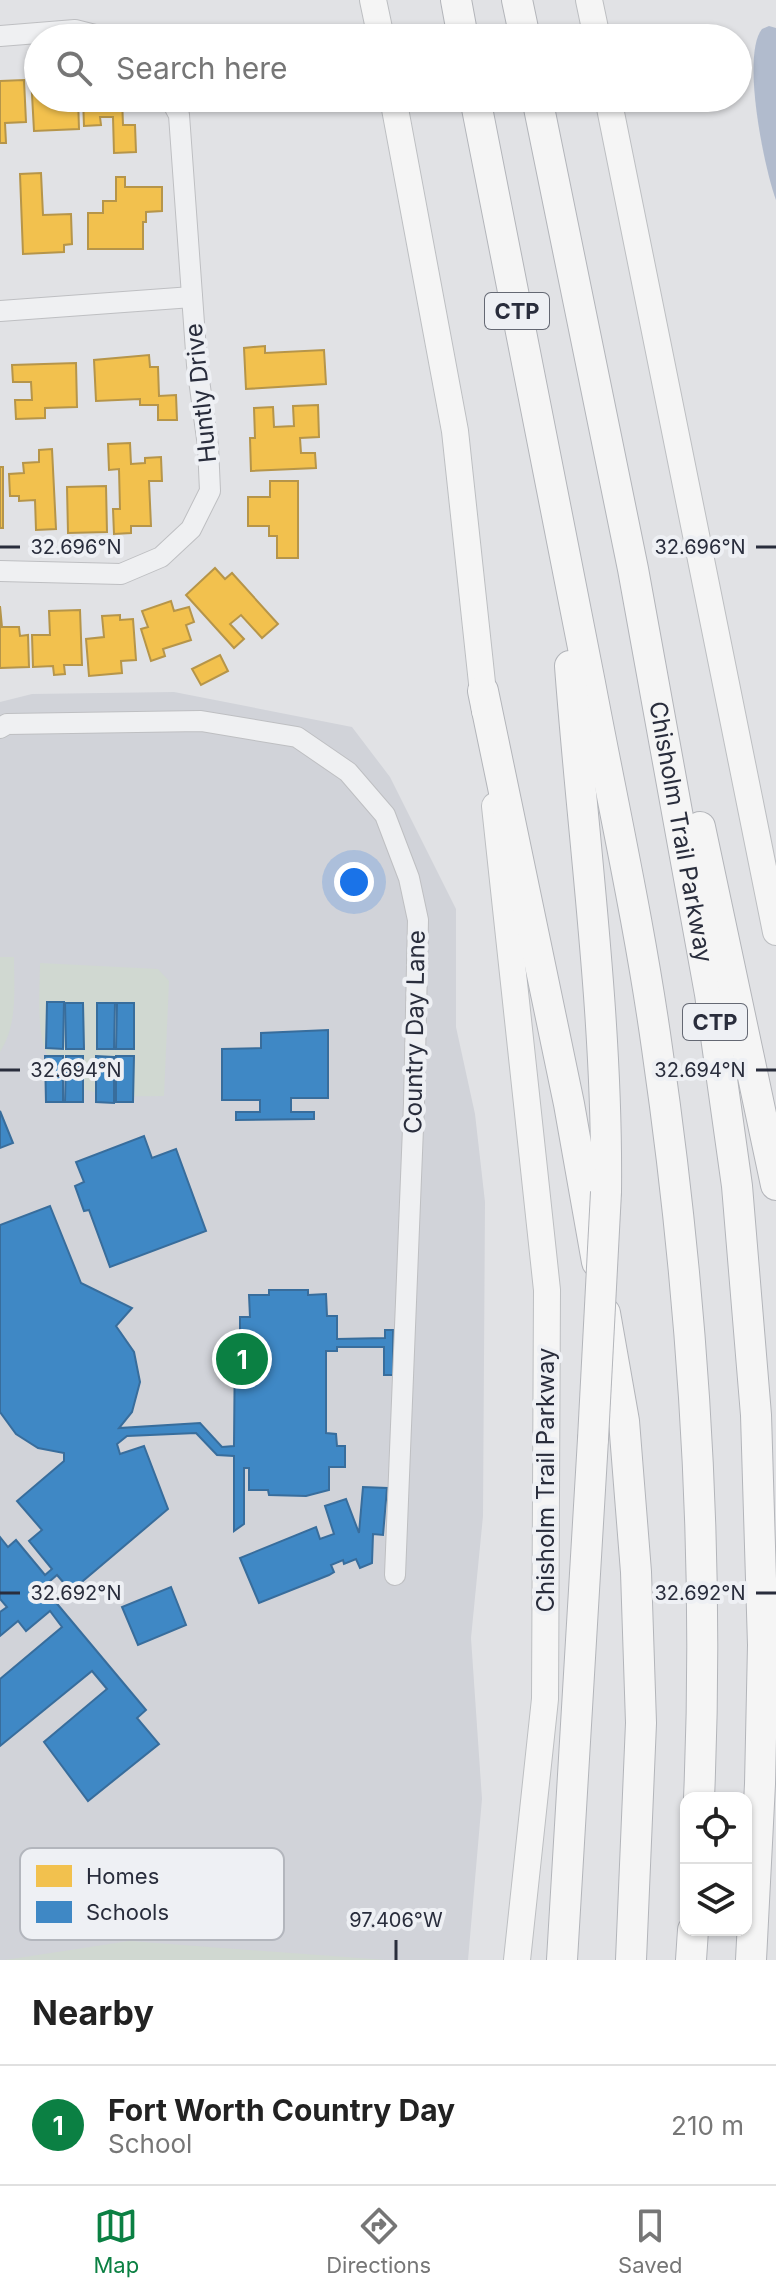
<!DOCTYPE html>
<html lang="en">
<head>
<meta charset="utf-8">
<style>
  body { margin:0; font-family:Inter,sans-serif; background:#f6f6f6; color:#222 }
  .controls { position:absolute; right:24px; bottom:24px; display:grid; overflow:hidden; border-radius:16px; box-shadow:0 2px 6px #0004 }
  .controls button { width:72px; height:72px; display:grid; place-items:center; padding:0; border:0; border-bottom:2px solid #e0e0e0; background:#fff; color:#222; font:40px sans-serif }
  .you { position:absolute; left:354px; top:882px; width:28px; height:28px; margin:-20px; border:6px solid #fff; border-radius:50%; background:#1a73e8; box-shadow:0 0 0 12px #1a73e833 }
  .badge { display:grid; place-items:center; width:52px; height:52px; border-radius:50%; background:#0b8043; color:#fff; font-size:26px; font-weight:700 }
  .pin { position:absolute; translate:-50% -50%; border:4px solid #fff; box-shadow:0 2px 8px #0006 }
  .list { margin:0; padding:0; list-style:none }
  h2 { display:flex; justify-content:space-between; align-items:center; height:104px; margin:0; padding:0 32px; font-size:34px }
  h2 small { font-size:26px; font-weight:400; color:#767676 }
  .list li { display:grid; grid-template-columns:52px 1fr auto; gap:24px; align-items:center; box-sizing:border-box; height:120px; padding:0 32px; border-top:2px solid #e0e0e0 }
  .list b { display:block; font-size:30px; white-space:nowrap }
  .list p { margin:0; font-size:26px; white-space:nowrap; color:#767676 }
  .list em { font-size:26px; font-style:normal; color:#767676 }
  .icon { flex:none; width:44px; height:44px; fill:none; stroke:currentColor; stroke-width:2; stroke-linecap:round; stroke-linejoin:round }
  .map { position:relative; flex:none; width:776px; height:1960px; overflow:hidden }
  .search { position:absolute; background:#fff; box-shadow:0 2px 6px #0004; left:24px; right:24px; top:24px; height:88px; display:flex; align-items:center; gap:20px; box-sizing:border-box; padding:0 28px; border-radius:44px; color:#767676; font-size:30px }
  .sheet { height:224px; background:#fff }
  nav { display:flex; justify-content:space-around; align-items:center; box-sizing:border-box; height:112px; border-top:2px solid #e0e0e0; background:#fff; font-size:22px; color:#767676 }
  nav a { display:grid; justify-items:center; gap:4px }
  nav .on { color:#0b8043 }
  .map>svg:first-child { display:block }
  .built { fill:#d1d3d9 }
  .green { fill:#d0d8d1 }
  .water { fill:#b1bbcd }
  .homes { fill:#f2c14e; stroke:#b69549; stroke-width:2 }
  .schools { fill:#3f88c5; stroke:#386d9c; stroke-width:2 }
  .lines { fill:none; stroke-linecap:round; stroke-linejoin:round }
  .minor-casing { stroke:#bebfc2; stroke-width:22 }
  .major-casing { stroke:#bdbfc2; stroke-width:28 }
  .highway-casing { stroke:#b3b5ba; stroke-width:32 }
  .minor { stroke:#eff0f2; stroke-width:20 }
  .major { stroke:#f5f5f5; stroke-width:26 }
  .highway { stroke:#f5f5f5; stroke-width:30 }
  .highway-bridge-casing { stroke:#b3b5ba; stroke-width:32; stroke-linecap:butt }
  .highway-bridge { stroke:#f5f5f5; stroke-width:30 }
  .ticks { fill:none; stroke:#292d3c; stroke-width:3 }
  .labels { text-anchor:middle; stroke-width:8; stroke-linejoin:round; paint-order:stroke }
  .shield { fill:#eef0f4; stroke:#646873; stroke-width:2 }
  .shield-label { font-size:22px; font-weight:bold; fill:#292d3c }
  .street-label { font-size:24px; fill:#292d3c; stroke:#eef0f4 }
  .key { fill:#eef0f4; stroke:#b3b6bd; stroke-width:2 }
  .key-label { font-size:22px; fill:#292d3c }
  .ticks-label { font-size:20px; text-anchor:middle; fill:#292d3c; stroke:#eef0f4; stroke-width:8; stroke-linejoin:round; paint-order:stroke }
</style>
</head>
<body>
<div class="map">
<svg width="776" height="1960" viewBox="0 0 776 1960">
  <rect width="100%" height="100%" fill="#e1e2e5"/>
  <polygon class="built" points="174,692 352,727 390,777 456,909 456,1027 475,1114 485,1202 483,1516 471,1638 482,1799 468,1960 0,1960 0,702 32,694"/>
  <g class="green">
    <path d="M0,957h14c0,32 4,67 -14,95z"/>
    <path d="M40,963l118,6 11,12 -5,115c-18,0 -38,1 -56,-1 -78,-12 -69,-71 -68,-132z"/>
    <polygon points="129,1941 386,1960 5,1960"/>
  </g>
  <path class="water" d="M769,26l7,2v172c-12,-32 -35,-145 -14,-171z"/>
  <g class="homes">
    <polygon points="31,76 38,76 38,98 78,98 79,129 34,131"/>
    <polygon points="24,80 26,122 5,123 6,143 0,143 0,81"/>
    <polygon points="83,98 122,98 123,125 135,125 136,152 114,153 113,117 100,117 101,125 84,126"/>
    <polygon points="41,173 43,215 71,214 72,244 64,245 64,252 23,254 20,174"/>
    <polygon points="116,177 125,177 125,187 162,187 162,211 146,212 146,222 143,222 143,249 88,249 88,213 103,213 103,201 116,201"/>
    <polygon points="265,346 265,353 324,350 326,384 246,389 244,348"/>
    <polygon points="149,355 150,367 158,367 159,396 176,395 177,420 158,420 158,405 140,405 140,399 96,401 94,360"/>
    <polygon points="76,363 77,407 45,408 45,418 16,419 15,400 32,400 31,382 13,382 12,365"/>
    <polygon points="318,405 319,437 300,438 301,453 315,453 316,468 251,471 250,438 255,438 254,408 273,407 274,427 294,426 293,406"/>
    <polygon points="130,443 131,464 145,463 145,458 161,457 162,481 149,481 151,526 131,526 131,533 114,534 113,509 120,509 119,469 109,470 108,444"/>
    <polygon points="52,449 56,529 36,530 35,500 19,501 19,496 10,496 9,474 24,473 23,463 39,462 39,450"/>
    <rect x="0" y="467" width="3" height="61"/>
    <polygon points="270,481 298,481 298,558 277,558 277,536 269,536 269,526 248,526 248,497 270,497"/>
    <polygon points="106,486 107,532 68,533 67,487"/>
    <polygon points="215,568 225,579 232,573 278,624 262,638 241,615 230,624 244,639 234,648 186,595"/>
    <polygon points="171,601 174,611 189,607 194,622 186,625 191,640 163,649 165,656 151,661 141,629 148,627 142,611"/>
    <polygon points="0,606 2,627 19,627 20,636 28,635 29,667 0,668"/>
    <polygon points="80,610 82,665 64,665 65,674 54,675 53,666 33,667 32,635 50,635 49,611"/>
    <polygon points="120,615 120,620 133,619 136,660 121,661 122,673 89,676 86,639 104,637 102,616"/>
    <polygon points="220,655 228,671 201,685 192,669"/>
  </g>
  <g class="schools">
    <polygon points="47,1002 64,1002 63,1049 46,1048"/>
    <polygon points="65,1003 83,1003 84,1049 66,1049"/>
    <polygon points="97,1003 115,1003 114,1049 97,1049"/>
    <polygon points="117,1003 134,1003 134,1049 116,1049"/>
    <polygon points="328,1030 328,1098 291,1098 291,1112 314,1112 314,1119 236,1120 236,1112 260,1112 260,1100 222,1100 222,1049 261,1048 261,1033"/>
    <polygon points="45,1056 63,1056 63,1102 46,1102"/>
    <polygon points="66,1056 83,1056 83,1102 65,1102"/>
    <polygon points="96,1056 114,1057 114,1103 96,1102"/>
    <polygon points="116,1056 134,1056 133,1102 116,1102"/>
    <polygon points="0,1111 13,1143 0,1148"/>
    <polygon points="144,1136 152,1158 176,1149 206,1231 110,1267 89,1210 84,1211 75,1186 84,1182 76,1162"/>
    <polygon points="50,1206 81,1283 132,1308 116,1326 134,1352 140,1382 132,1412 119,1428 200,1423 222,1447 234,1446 235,1337 240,1337 240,1317 250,1317 249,1295 269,1295 269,1290 308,1290 308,1295 326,1294 327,1316 337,1316 337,1339 385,1338 385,1330 393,1330 393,1375 384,1375 384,1347 337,1347 337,1351 326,1351 326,1433 336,1434 337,1446 345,1446 345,1467 329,1467 329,1490 306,1496 269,1495 268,1490 249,1490 249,1468 244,1468 244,1524 234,1531 234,1456 217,1455 196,1433 127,1436 117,1444 120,1454 144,1446 168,1509 71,1591 57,1575 43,1587 146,1710 137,1718 159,1744 88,1801 44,1742 107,1689 92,1671 0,1746 0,1679 62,1627 50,1611 26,1631 18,1621 0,1636 0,1612 7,1607 0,1599 0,1537 8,1547 16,1540 45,1575 52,1569 29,1541 42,1530 17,1501 64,1461 64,1453 38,1448 16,1434 0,1412 0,1225"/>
    <polygon points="363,1487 387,1488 383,1535 373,1534 372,1563 360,1568 356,1559 344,1564 343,1560 331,1565 334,1572 329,1575 259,1603 240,1558 316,1527 320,1539 334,1534 325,1506 346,1499 359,1533"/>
    <polygon points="171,1587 186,1625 138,1645 122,1607"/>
  </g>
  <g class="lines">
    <defs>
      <g id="minor">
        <polyline points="0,36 75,30 107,38"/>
        <polyline points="0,311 192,297"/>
        <polyline points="0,571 121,574 161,557 191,529 210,491 208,446 197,365 179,115 170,98"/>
        <polyline points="0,728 7,724 201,721 297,737 348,772 385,815 409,878 418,920 414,1103 395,1575"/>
      </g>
      <g id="major">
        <polyline points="373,0 381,38"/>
        <polyline points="589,0 597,38"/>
        <polyline points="393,98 455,431 485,711"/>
        <polyline points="608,98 776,932"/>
        <polyline points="495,806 547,1290 545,1699 517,1960"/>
      </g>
      <g id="highway">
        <polyline points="456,0 463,38"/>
        <polyline points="517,0 525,38"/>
        <path d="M475,98c38,195 77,390 115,585 23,122 50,243 67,365 36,249 53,500 42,750"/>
        <path id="s1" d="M537,98l96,471 77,425 27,192 19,229 7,230 -3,139 -9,176"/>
        <path d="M570,666c13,175 38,350 36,526"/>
        <polyline points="483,691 569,1104 597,1262"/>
        <polyline points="700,827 776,1185"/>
        <polyline points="605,1313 624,1421 636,1572 641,1723 631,1960"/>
        <polyline points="562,1960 593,1439"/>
        <polyline points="691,1960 693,1930"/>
      </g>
    </defs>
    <use href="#minor" class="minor-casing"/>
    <use href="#major" class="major-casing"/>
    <use href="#highway" class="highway-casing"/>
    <use href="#minor" class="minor"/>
    <use href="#major" class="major"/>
    <use href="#highway" class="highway"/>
    <defs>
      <polyline id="highway-bridge" points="593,1439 606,1192"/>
    </defs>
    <use href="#highway-bridge" class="highway-bridge-casing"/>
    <use href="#highway-bridge" class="highway-bridge"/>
  </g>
  <path class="ticks" d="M0,547h20M756,547h20M0,1070h20M756,1070h20M0,1593h20M756,1593h20M396,1940v20"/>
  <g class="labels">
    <g class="shield">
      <rect x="485" y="293" width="64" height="36" rx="6"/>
      <rect x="683" y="1004" width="64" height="36" rx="6"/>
    </g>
    <g class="shield-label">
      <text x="517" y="319">CTP</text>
      <text x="715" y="1030">CTP</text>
    </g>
    <g class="street-label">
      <text transform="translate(201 393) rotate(-96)" y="8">Huntly Drive</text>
      <text dy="8" stroke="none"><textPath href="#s1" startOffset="748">Chisholm Trail Parkway</textPath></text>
      <text transform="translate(415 1032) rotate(-89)" y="8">Country Day Lane</text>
      <text transform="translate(546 1480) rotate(-90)" y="8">Chisholm Trail Parkway</text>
    </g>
  </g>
  <rect x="20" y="1848" width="264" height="92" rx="12" class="key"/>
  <rect x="36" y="1865" width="36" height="22" fill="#f2c14e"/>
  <rect x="36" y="1901" width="36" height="22" fill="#3f88c5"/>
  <g class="key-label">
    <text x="86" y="1884">Homes</text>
    <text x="86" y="1920">Schools</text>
  </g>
  <g class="ticks-label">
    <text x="76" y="554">32.696°N</text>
    <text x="700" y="554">32.696°N</text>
    <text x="76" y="1077">32.694°N</text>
    <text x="700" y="1077">32.694°N</text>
    <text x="76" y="1600">32.692°N</text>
    <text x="700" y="1600">32.692°N</text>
    <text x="396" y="1927">97.406°W</text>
  </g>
</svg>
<div class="controls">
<button><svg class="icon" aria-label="locate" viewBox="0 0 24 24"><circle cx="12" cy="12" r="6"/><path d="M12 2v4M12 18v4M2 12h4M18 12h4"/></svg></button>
<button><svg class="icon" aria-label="layers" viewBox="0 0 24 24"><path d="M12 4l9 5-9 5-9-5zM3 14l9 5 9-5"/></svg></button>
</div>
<div class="you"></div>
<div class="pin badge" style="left:242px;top:1359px">1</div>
<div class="search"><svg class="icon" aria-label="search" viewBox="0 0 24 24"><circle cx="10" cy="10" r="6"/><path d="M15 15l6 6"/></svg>Search here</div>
</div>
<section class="sheet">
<h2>Nearby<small></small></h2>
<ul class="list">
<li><span class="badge">1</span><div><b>Fort Worth Country Day</b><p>School</p></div><em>210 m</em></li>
</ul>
</section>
<nav>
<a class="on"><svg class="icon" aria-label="map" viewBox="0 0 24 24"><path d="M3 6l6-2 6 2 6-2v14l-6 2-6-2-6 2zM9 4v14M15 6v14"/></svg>Map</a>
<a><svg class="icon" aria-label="directions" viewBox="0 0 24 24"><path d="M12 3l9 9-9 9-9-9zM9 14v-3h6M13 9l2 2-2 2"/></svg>Directions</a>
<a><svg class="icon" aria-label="saved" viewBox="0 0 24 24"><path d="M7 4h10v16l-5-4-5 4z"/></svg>Saved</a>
</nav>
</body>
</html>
